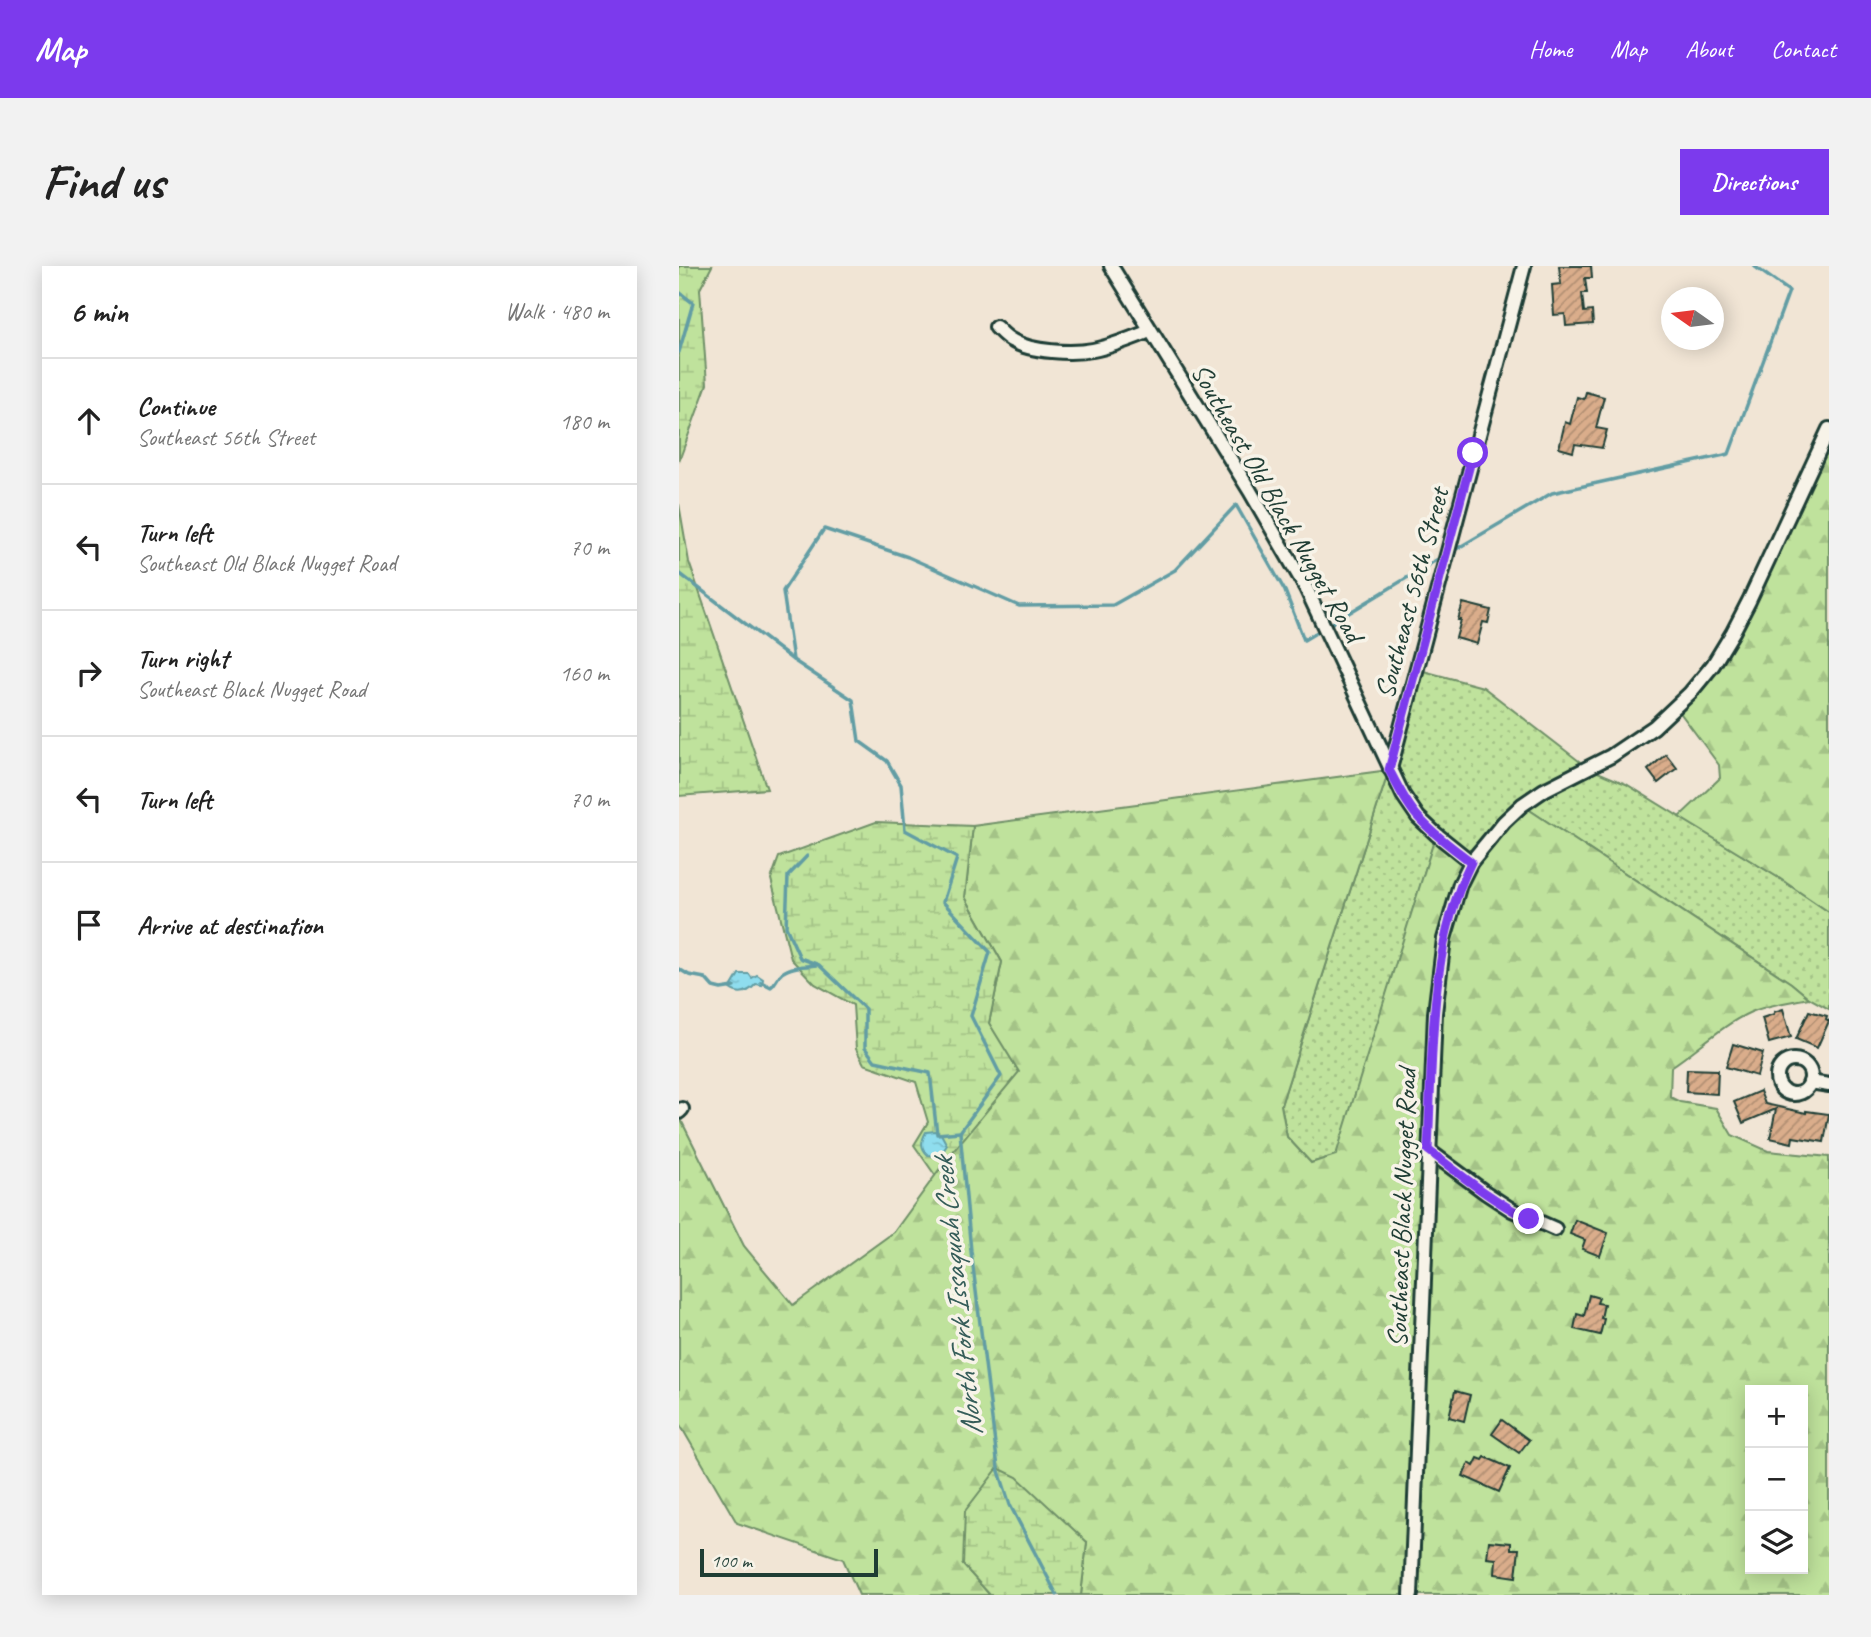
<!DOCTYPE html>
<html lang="en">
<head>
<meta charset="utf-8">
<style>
  body { margin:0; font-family:Caveat,sans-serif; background:#f2f2f2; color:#222 }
  .controls { position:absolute; right:21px; bottom:21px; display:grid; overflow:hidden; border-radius:0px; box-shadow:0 4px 18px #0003 }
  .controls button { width:63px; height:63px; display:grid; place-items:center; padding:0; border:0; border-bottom:2px solid #e0e0e0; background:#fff; color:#222; font:35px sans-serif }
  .compass { position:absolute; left:982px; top:21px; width:63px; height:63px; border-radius:50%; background:#fff; box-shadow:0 4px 18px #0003; rotate:284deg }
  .scale { position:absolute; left:21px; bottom:18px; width:178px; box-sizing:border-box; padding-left:7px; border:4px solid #1f3d34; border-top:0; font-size:19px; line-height:24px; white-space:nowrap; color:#1f3d34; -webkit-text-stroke:5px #f7f3e8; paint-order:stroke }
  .stop { position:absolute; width:21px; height:21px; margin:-16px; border:5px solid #7c3aed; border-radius:50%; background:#fff }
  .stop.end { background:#7c3aed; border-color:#fff; box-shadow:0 2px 7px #0008 }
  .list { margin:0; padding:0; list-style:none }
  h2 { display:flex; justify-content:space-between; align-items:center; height:91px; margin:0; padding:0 28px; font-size:30px }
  h2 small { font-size:23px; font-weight:400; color:#767676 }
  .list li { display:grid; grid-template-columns:46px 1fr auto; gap:21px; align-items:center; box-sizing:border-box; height:126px; padding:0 28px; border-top:2px solid #e0e0e0 }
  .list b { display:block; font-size:26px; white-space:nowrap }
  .list p { margin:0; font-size:23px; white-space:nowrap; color:#767676 }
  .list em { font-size:23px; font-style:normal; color:#767676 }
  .icon { flex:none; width:38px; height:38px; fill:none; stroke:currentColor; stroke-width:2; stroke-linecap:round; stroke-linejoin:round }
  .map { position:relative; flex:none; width:1150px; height:1329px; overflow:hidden; border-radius:0px }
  header { display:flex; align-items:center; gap:42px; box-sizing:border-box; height:98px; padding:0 35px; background:#7c3aed; color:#fff }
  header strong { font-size:33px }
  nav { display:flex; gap:38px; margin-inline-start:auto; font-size:24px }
  .intro { display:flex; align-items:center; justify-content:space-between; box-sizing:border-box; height:168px; padding:0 42px }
  h1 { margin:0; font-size:49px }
  .button { padding:18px 32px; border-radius:0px; background:#7c3aed; color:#fff; font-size:24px; font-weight:700 }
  main { display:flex; gap:42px; padding:0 42px }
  aside { flex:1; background:#fff; border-radius:0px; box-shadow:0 4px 18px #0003 }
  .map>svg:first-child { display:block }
  .grass { fill:url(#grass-dots); stroke:#6f9068; stroke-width:2 }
  .forest { fill:url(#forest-firs); stroke:#6f9068; stroke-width:2; fill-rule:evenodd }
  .wetland { fill:url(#wetland-marsh); stroke:#6f9068; stroke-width:2 }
  .water { fill:url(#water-ripples); stroke:#629da4; stroke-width:2 }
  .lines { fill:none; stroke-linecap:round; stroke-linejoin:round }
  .stream { stroke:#629da4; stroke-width:3.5 }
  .building { fill:url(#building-hatch); stroke:#1f3d34; stroke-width:2 }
  .minor-casing { stroke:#1f3d34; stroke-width:18 }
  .minor { stroke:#f7f3e8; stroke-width:12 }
  .route { stroke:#7c3aed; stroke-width:9 }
  .labels { text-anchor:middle; stroke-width:7; stroke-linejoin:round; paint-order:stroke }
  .street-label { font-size:28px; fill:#1f3d34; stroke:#f7f3e8 }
  .water-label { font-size:30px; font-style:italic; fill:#355d59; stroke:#f7f3e8 }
</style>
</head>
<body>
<header>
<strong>Map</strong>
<nav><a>Home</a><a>Map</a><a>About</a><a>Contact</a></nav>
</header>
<div class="intro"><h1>Find us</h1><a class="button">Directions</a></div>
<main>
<aside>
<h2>6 min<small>Walk · 480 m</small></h2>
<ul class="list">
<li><svg class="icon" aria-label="ahead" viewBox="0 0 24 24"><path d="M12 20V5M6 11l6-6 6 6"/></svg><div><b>Continue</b><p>Southeast 56th Street</p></div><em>180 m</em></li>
<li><svg class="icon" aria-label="left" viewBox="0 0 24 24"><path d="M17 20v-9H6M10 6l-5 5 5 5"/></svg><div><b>Turn left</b><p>Southeast Old Black Nugget Road</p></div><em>70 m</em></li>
<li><svg class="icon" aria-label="right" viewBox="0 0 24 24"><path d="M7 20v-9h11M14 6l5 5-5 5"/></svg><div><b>Turn right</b><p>Southeast Black Nugget Road</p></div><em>160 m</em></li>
<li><svg class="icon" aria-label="left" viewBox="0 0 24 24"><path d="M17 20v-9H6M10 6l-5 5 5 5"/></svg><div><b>Turn left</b></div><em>70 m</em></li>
<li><svg class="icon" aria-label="arrive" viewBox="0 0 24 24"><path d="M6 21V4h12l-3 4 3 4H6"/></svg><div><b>Arrive at destination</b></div></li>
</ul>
</aside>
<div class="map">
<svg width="1150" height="1329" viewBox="0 0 1150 1329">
  <defs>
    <pattern id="grass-dots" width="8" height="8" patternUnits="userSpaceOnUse" patternTransform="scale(1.75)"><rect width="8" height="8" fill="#bfe29c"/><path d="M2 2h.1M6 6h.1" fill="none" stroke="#a4c387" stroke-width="1.8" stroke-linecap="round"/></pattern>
    <pattern id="forest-firs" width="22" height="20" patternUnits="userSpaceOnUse" patternTransform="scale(1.75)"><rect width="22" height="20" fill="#bfe29c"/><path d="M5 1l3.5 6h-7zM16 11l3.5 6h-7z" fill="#a4c387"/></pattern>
    <pattern id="wetland-marsh" width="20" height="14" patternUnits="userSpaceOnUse" patternTransform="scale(1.75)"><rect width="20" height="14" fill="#bfe29c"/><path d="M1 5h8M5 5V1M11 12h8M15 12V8" fill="none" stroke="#a4c387"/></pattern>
    <pattern id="water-ripples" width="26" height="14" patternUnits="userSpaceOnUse" patternTransform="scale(1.75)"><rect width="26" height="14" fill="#8fddee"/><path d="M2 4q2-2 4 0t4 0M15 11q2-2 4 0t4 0" fill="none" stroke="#7bbfcd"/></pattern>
    <pattern id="building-hatch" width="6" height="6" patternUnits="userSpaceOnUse" patternTransform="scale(1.75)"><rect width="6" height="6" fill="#daad8b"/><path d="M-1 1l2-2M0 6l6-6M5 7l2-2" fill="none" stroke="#b08e72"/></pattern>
  </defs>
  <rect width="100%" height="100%" fill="#f1e5d5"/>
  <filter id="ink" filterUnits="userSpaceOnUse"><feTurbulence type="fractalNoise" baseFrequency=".0143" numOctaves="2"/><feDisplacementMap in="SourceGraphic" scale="14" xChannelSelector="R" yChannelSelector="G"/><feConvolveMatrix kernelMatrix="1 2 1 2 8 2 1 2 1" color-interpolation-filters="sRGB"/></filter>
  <g filter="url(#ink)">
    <polygon class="grass" points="737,403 804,421 909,502 947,518 1100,612 1150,646 1150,743 1130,732 1112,717 843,539 792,596 757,569 658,889 632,897 608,871 602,839 710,504"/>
    <g class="forest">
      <polygon points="1150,164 1150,646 1100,612 1000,551 1041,512 1040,499 997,441 1034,399"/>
      <path d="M710,504l-108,335 6,32 24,26 25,-8 100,-321 35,28 51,-57 269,178 18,15c-19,4 -40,6 -58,14 -29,13 -54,38 -80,55l-1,30 10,5 36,6 16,27 36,16 61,6v438h-748l6,-53 -124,23 27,30h-131l-16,-36 -106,-36 -58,-100v-307l65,130 49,59 101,-73 56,-77 39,-132 13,-61 -37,-65 8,-71zM1071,1124h53v179h-53z"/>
    </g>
    <g class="wetland">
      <polygon points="0,0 33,0 21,23 28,118 0,195"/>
      <polygon points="0,238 10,296 88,523 0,530"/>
      <polygon points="197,556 294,560 286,631 323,696 310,757 340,806 271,889 256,909 235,879 249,856 237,816 185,798 177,783 174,739 136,718 112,693 92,613 100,591"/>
      <polygon points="319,1202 338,1211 408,1276 402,1329 311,1329 284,1299 286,1245"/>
    </g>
    <g class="water">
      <path d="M60,708h10l3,4 5,-3 6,4 -1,6 -6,-1c-7,8 -16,12 -26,5z"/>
      <path d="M257,865l5,3 6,11 -7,11 -12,-1c-8,-7 -7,-14 -2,-23z"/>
    </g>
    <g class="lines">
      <g class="stream">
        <polyline points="0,26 14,37 0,86"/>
        <polyline points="774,285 873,227 1050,188 1110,25 1075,0"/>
        <polyline points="0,307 114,394 174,434 180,475 208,495 222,519 226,564 278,592 264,636 311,686 292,750 322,810 281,866 292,985 319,1202 331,1239 378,1329"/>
        <polyline points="114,394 104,325 145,263 229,291 340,340 434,339 496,304 557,239 606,325 625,374 764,290"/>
        <polyline points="128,590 109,610 107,661 121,692 140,699 186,743 186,782 196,795 251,807 258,868 281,866"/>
        <polyline points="0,703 10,709 26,712 34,721 42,723 55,721"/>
        <path d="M82,716l10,5c5,-4 6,-10 11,-14 9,-7 24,-7 35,-8"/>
      </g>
    </g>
    <g class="building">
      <polygon points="880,0 912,0 913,12 906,12 908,27 903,27 905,46 913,45 914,58 887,60 886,48 875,49 873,19 882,18"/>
      <polygon points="907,126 925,131 917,162 928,164 923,182 896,178 894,186 880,182 886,156 891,158 898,131 905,133"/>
      <polygon points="784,337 812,344 809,357 804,356 798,378 777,372 782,354 779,354"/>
      <polygon points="987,488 998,502 979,517 969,504"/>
      <polygon points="1104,743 1112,771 1090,777 1083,752 1095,748 1095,746"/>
      <polygon points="1130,745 1148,750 1147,753 1150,755 1138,782 1117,773"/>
      <polygon points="1054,778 1084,787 1078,810 1047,801"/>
      <polygon points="1008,803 1039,804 1038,828 1007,826"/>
      <polygon points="1081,825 1086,838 1127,847 1127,845 1150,848 1145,876 1114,871 1113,877 1091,872 1097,843 1064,857 1055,836"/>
      <polygon points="896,954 929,967 921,990 903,983 906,974 891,968"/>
      <polygon points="910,1029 920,1032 918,1037 925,1038 922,1052 925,1053 921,1069 895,1063 898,1048 905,1050"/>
      <polygon points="776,1125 791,1129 785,1155 770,1151"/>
      <polygon points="823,1154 850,1174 840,1187 813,1168"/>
      <polygon points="806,1191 831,1202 820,1226 784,1210 790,1197 795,1200 799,1192 804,1194"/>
      <polygon points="810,1275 832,1277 832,1283 840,1283 837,1311 816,1308 817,1293 808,1292"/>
    </g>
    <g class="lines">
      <defs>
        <g id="minor">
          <polyline points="432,0 571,225 627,322 724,529 739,551 757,568 792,596"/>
          <path d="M317,61c5,5 10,11 17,14 18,11 59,13 80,9 20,-4 39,-12 57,-19"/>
          <polyline points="711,503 845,0"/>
          <circle cx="1115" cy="811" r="17"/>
          <polyline points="1131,816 1150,819"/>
          <polyline points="0,846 3,843"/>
          <polyline points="749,884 807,927 833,944 876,963"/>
          <polyline points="732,1329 756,747 765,673 781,618 792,596 825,556 843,539 865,524 932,490 975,461 1011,427 1034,399 1054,366 1070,335 1150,163"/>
        </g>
      </defs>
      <use href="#minor" class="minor-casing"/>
      <use href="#minor" class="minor"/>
    </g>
  </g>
  <g class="lines" filter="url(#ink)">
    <path class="route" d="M794,187l-84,317c9,16 17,34 30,48 15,17 34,30 52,44 -43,89 -38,191 -43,288 33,25 64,51 101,69"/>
  </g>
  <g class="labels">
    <g class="street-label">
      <text transform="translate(599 236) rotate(60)" y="10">Southeast Old Black Nugget Road</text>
      <text transform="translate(732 327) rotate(-75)" y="10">Southeast 56th Street</text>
      <text transform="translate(722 942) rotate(-88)" y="10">Southeast Black Nugget Road</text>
    </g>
    <g class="water-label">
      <text transform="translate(278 1031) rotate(-96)" y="10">North Fork Issaquah Creek</text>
    </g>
  </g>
</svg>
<div class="controls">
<button>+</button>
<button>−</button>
<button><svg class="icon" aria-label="layers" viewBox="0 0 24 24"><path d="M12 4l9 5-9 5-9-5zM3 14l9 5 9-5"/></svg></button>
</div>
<svg class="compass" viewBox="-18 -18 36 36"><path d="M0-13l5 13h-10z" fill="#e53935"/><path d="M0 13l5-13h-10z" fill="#767676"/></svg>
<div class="scale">100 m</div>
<div class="stop" style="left:794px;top:187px"></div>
<div class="stop end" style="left:850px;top:953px"></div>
</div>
</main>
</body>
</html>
